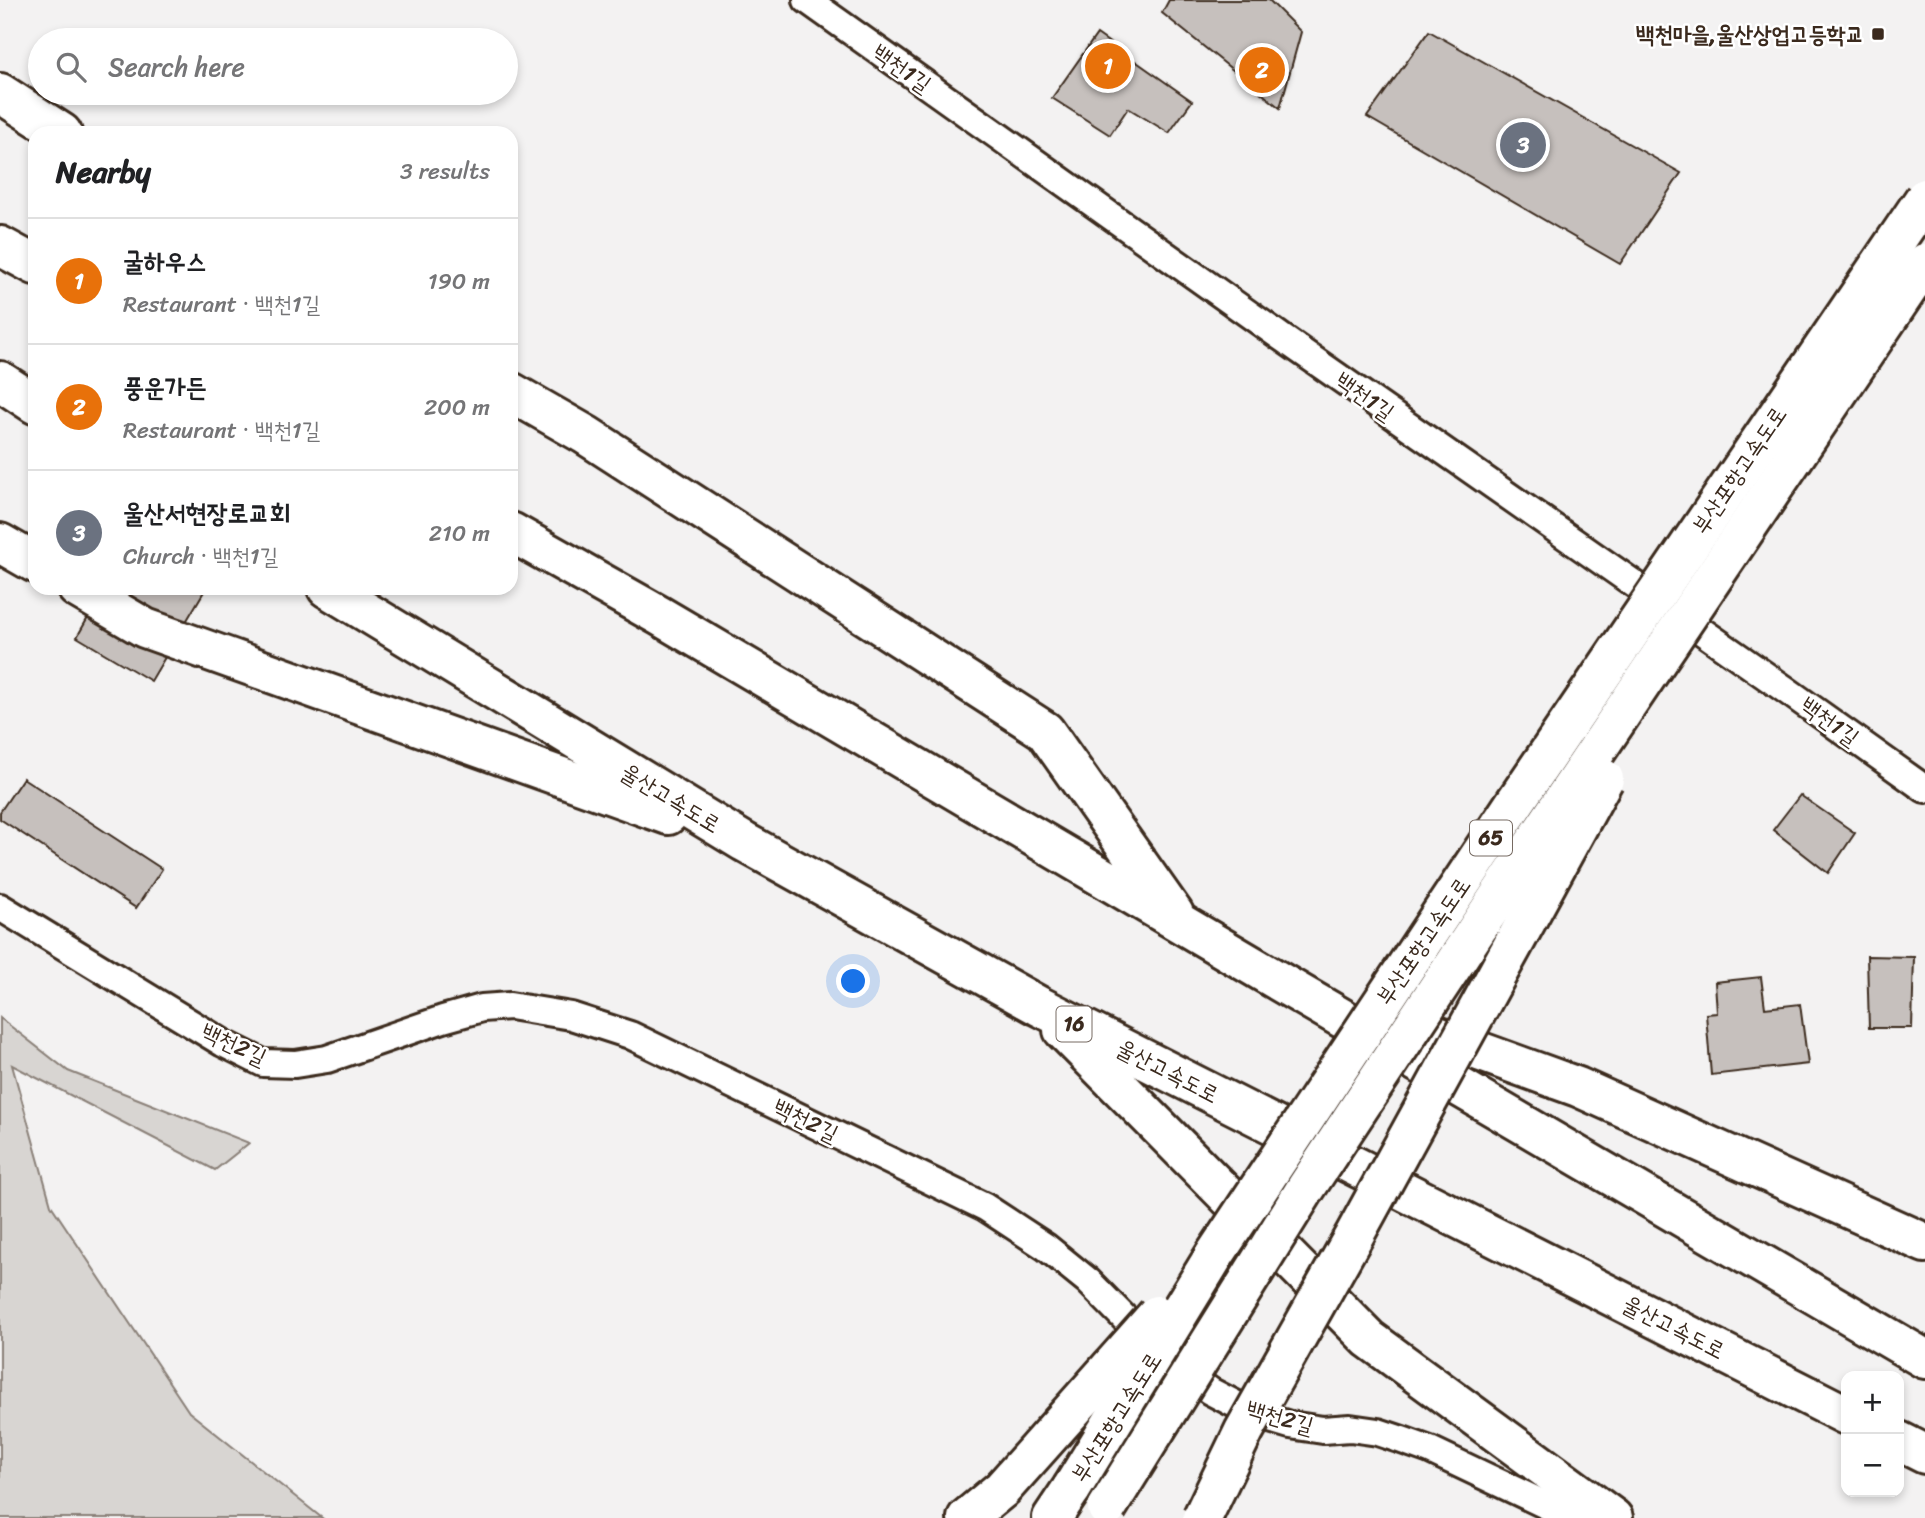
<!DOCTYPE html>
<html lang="en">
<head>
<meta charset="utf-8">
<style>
  body { margin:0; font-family:Sriracha,"Poor Story",sans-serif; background:#f2f2f2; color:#202124 }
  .controls { position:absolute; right:21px; bottom:21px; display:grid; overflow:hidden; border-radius:14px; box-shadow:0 4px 10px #0003 }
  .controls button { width:63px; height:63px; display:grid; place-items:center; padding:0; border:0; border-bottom:2px solid #e0e0e0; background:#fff; color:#202124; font:35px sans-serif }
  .you { position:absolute; left:854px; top:982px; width:24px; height:24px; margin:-18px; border:5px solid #fff; border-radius:50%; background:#1a73e8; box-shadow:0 0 0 10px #1a73e833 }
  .badge { display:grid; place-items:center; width:46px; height:46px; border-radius:50%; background:#3b2a1e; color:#fff; font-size:23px; font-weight:700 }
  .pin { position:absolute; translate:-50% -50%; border:4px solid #fff; box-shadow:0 2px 7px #0006 }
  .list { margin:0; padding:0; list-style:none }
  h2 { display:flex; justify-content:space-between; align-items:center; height:91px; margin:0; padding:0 28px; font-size:30px }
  h2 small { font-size:23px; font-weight:400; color:#757577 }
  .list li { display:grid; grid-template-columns:46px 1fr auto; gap:21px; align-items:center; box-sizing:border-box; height:126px; padding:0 28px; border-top:2px solid #e0e0e0 }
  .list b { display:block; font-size:26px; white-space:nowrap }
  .list p { margin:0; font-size:23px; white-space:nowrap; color:#757577 }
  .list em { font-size:23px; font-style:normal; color:#757577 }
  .icon { flex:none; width:38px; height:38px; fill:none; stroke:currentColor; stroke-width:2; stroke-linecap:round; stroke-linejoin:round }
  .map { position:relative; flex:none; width:1925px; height:1518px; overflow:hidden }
  .search { position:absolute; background:#fff; box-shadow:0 4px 10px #0003; left:28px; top:28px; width:490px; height:77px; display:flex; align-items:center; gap:18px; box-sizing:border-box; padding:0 24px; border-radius:38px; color:#757577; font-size:26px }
  .panel { position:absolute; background:#fff; box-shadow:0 4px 10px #0003; left:28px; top:126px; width:490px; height:469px; border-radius:21px }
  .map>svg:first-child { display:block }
  .green { fill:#d8d5d2; stroke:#8a8078; stroke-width:2 }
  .building { fill:#c6c0bd; stroke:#3b2a1e; stroke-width:2 }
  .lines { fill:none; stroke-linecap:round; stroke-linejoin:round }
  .street-casing { stroke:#3b2a1e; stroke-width:32 }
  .highway-casing { stroke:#3b2a1e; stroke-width:44 }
  .street { stroke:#fff; stroke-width:26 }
  .highway { stroke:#fff; stroke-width:38 }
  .highway-bridge-casing { stroke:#3b2a1e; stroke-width:44; stroke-linecap:butt }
  .highway-bridge { stroke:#fff; stroke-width:38 }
  .poi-dot { fill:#3b2a1e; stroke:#fff; stroke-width:2.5 }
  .labels { text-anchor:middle; stroke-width:5; stroke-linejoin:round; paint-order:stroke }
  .shield { fill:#fff; stroke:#766a62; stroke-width:2 }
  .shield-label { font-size:21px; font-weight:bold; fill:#3b2a1e }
  .poi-label { font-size:23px; font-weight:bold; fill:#3b2a1e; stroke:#fff; text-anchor:end }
  .street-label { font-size:23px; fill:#3b2a1e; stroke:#fff }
</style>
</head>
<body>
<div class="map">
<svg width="1925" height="1518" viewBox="0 0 1925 1518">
  <rect width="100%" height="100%" fill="#f3f2f2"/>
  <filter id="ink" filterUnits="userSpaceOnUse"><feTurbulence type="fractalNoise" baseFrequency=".0143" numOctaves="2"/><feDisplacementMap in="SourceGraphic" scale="14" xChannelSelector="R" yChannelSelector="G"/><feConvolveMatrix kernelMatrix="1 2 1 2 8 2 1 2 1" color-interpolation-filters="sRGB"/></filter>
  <g filter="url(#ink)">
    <polygon class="green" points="0,1018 68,1071 249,1143 215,1170 12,1065 51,1205 189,1412 322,1518 0,1518"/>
    <g class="building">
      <polygon points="1169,0 1269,0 1301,32 1280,108 1162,13"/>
      <polygon points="1429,31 1681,173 1620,264 1367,117"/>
      <polygon points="1097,34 1192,101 1169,133 1128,108 1110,135 1052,98"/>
      <polygon points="105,588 206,588 151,681 77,637"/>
      <polygon points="23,778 162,869 136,908 0,819 0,812"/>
      <polygon points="1800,795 1855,833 1828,873 1773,830"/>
      <polygon points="1867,956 1914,957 1912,1028 1869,1028"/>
      <polygon points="1761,977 1765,1008 1800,1004 1808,1064 1711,1075 1706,1014 1717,1013 1715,982"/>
    </g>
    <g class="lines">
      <defs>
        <g id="street">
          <polyline points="807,0 1281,337 1786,690 1925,789"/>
          <polyline points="0,907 223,1043 263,1063 295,1064 327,1059 443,1019 482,1008 510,1006 571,1016 630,1035 985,1207 1046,1247 1088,1281 1158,1352 1210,1391 1256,1415 1290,1425 1323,1430 1350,1428 1378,1432 1402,1440 1430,1450 1573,1518"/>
        </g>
        <g id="highway">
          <polyline points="0,93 62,133"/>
          <polyline points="0,246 35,265"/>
          <polyline points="0,381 35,404"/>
          <polyline points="511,392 586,435 1045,731 1174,914"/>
          <polyline points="511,532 660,616 1263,972 1925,1359"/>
          <polyline points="0,543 35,563"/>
          <polyline points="77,588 145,628 668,815"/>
          <polyline points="327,588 744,842 1039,1006 1846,1415"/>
          <polyline points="1382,1016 1578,1087 1925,1243"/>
          <polyline points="1063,1030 1369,1339 1613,1518"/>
          <polyline points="1899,1441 1925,1454"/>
          <polyline points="967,1518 1002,1489"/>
          <polyline points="1052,1518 1072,1488"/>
        </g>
      </defs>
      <use href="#street" class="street-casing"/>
      <use href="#highway" class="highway-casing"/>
      <use href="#street" class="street"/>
      <use href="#highway" class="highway"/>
      <defs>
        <g id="highway-bridge">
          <polyline points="1072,1488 1214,1256 1516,801 1925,198"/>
          <polyline points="1002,1489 1157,1315"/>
          <polyline points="1107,1508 1306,1188 1512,876 1925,263"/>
          <polyline points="1202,1518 1244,1431 1355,1234 1604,779"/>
        </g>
      </defs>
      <use href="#highway-bridge" class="highway-bridge-casing"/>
      <use href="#highway-bridge" class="highway-bridge"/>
    </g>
  </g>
  <rect class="poi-dot" x="1871" y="27" width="14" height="14" rx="3.5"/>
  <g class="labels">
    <g class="shield">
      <rect x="1470" y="820.5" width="42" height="35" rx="5"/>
      <rect x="1056.5" y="1006.5" width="35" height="35" rx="5"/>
    </g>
    <g class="shield-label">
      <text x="1491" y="845">65</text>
      <text x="1074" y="1031">16</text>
    </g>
    <g class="poi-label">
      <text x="1864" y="42">백천마을,울산상업고등학교</text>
    </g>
    <g class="street-label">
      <text transform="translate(902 68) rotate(35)" y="8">백천1길</text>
      <text transform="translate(1365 396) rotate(35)" y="8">백천1길</text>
      <text transform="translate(1739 470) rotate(-56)" y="8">부산포항고속도로</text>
      <text transform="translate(1830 721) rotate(36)" y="8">백천1길</text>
      <text transform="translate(671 798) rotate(31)" y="8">울산고속도로</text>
      <text transform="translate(1423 941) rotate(-56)" y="8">부산포항고속도로</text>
      <text transform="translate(234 1044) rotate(25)" y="8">백천2길</text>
      <text transform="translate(1168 1071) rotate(27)" y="8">울산고속도로</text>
      <text transform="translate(806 1120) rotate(26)" y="8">백천2길</text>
      <text transform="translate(1674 1327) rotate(27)" y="8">울산고속도로</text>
      <text transform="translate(1116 1417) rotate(-58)" y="8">부산포항고속도로</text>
      <text transform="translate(1280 1417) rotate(16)" y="8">백천2길</text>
    </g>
  </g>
</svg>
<div class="controls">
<button>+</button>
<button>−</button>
</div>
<div class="you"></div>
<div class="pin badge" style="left:1108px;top:66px;background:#e8710a">1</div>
<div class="pin badge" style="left:1262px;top:70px;background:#e8710a">2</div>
<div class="pin badge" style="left:1523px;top:145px;background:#6b7280">3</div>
<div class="search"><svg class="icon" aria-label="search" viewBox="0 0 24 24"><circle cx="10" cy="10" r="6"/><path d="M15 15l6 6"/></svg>Search here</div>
<section class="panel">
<h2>Nearby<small>3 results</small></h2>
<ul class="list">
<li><span class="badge" style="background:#e8710a">1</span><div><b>굴하우스</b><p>Restaurant · 백천1길</p></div><em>190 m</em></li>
<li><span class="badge" style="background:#e8710a">2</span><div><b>풍운가든</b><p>Restaurant · 백천1길</p></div><em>200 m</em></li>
<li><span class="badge" style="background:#6b7280">3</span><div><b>울산서현장로교회</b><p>Church · 백천1길</p></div><em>210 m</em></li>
</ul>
</section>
</div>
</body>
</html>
